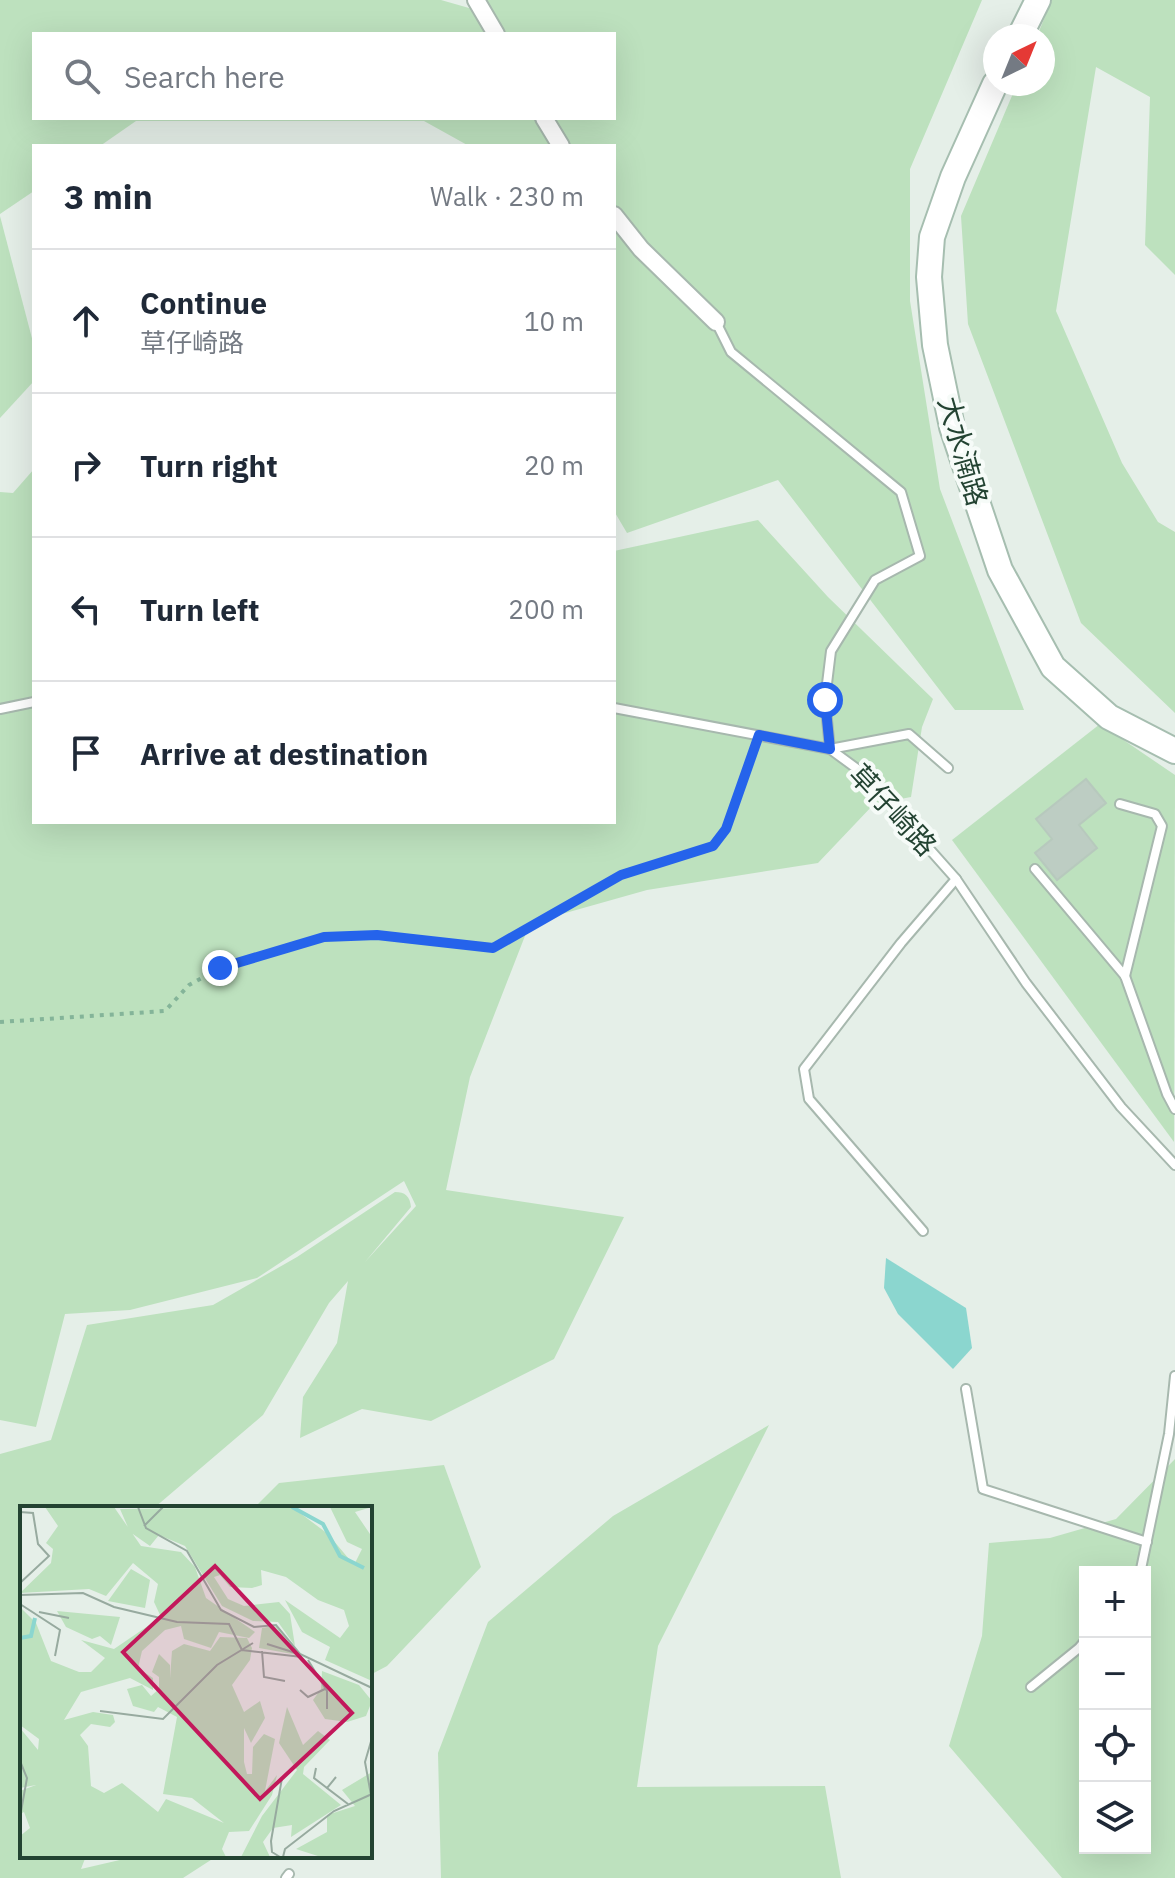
<!DOCTYPE html>
<html lang="en">
<head>
<meta charset="utf-8">
<style>
  body { margin:0; font-family:"IBM Plex Sans","Noto Sans TC",sans-serif; background:#f2f2f3; color:#1f2937 }
  .controls { position:absolute; right:24px; bottom:24px; display:grid; overflow:hidden; border-radius:0px; box-shadow:0 8px 32px #0002 }
  .controls button { width:72px; height:72px; display:grid; place-items:center; padding:0; border:0; border-bottom:2px solid #e0e1e3; background:#fff; color:#1f2937; font:40px sans-serif }
  .compass { position:absolute; left:983px; top:24px; width:72px; height:72px; border-radius:50%; background:#fff; box-shadow:0 8px 32px #0002; rotate:43deg }
  .stop { position:absolute; width:24px; height:24px; margin:-18px; border:6px solid #2563eb; border-radius:50%; background:#fff }
  .stop.end { background:#2563eb; border-color:#fff; box-shadow:0 2px 8px #0008 }
  .list { margin:0; padding:0; list-style:none }
  h2 { display:flex; justify-content:space-between; align-items:center; height:104px; margin:0; padding:0 32px; font-size:34px }
  h2 small { font-size:26px; font-weight:400; color:#747a83 }
  .list li { display:grid; grid-template-columns:52px 1fr auto; gap:24px; align-items:center; box-sizing:border-box; height:144px; padding:0 32px; border-top:2px solid #e0e1e3 }
  .list b { display:block; font-size:30px; white-space:nowrap }
  .list p { margin:0; font-size:26px; white-space:nowrap; color:#747a83 }
  .list em { font-size:26px; font-style:normal; color:#747a83 }
  .icon { flex:none; width:44px; height:44px; fill:none; stroke:currentColor; stroke-width:2; stroke-linecap:round; stroke-linejoin:round }
  .map { position:relative; flex:none; width:1175px; height:1878px; overflow:hidden }
  .search { position:absolute; background:#fff; box-shadow:0 8px 32px #0002; left:32px; top:32px; width:584px; height:88px; display:flex; align-items:center; gap:20px; box-sizing:border-box; padding:0 28px; border-radius:0px; color:#747a83; font-size:30px }
  .panel { position:absolute; background:#fff; box-shadow:0 8px 32px #0002; left:32px; top:144px; width:584px; height:680px; border-radius:0px }
  .map>svg:first-child { display:block }
  .green { fill:#bde1be; fill-rule:evenodd }
  .water { fill:#8bd6cf }
  .building { fill:#bdcdc3; stroke:#b7c9bd; stroke-width:2 }
  .lines { fill:none; stroke-linecap:round; stroke-linejoin:round }
  .lane-casing { stroke:#a7b8ae; stroke-width:12 }
  .street-casing { stroke:#a7b8ae; stroke-width:20 }
  .secondary-casing { stroke:#a6beb0; stroke-width:28 }
  .path { stroke:#84b499; stroke-width:4; stroke-dasharray:4 6; stroke-linecap:butt }
  .lane { stroke:#fff; stroke-width:8 }
  .street { stroke:#fff; stroke-width:16 }
  .secondary { stroke:#fff; stroke-width:24 }
  .route { stroke:#2563eb; stroke-width:10 }
  .labels { text-anchor:middle; stroke-width:8; stroke-linejoin:round; paint-order:stroke }
  .street-label { font-size:28px; fill:#234332; stroke:#f6fbf8 }
  .inset-river { fill:none; stroke:#8bd6cf; stroke-width:4 }
  .inset-road { fill:none; stroke:#97aa9f; stroke-width:2 }
  .view { fill:#c2185b; fill-opacity:0.15; stroke:#c2185b; stroke-width:4 }
  .inset-edge { fill:none; stroke:#234332; stroke-width:4 }
</style>
</head>
<body>
<div class="map">
<svg width="1175" height="1878" viewBox="0 0 1175 1878">
  <rect width="100%" height="100%" fill="#e5efe8"/>
  <g class="green">
    <path d="M0,0h441l42,12 4,-12h495l-72,169v132l30,188 84,221h-69l-177,-230 -151,53 -13,-22v-365h-145l-45,-25h-288l-36,25h-66v45l-34,23zM34,34h580v84h-580z"/>
    <polygon points="1052,0 1175,0 1175,275 1145,245 1150,97 1096,67 1056,311 1122,463 1158,522 1175,532 1175,713 1081,623 968,324 961,216 1017,84 1043,84 1043,36 1037,36"/>
    <polygon points="0,216 34,346 34,381 0,418"/>
    <path d="M34,469v353h580v-271l144,-31 70,77 105,102 -11,28 -11,70 -37,7 -56,59 -171,27 -117,33 -60,154 -24,113 178,27 -70,142 -123,62 -69,-12 -62,29 3,-41 34,-54 11,-62 -19,22 -66,112 -109,93h-132v348h64l-5,13 56,-13h80l-34,22h-183v-424l51,-14 36,-115 126,-20 84,-48 98,-65c10,0 15,4 16,15l-46,55 51,-56 -12,-25 -147,97 -127,32 -65,4 -29,113 -36,-7v-928l13,1z"/>
    <polygon points="1100,724 1175,775 1174,1142 952,840"/>
    <polygon points="769,1425 658,1646 637,1787 825,1786 841,1878 441,1878 438,1753 488,1622 613,1516"/>
    <path d="M1175,1459v419h-113l-113,-132 33,-110 7,-93 61,-5 66,-19zM1085,1572h60v276h-60z"/>
    <polygon points="444,1465 481,1567 387,1666 370,1675 370,1508 254,1508 279,1483"/>
  </g>
  <polygon class="water" points="886,1258 966,1308 972,1348 953,1369 898,1314 884,1288"/>
  <polygon class="building" points="1086,779 1106,803 1079,825 1097,848 1057,880 1035,853 1052,839 1036,819"/>
  <g class="lines">
    <defs>
      <g id="lane">
        <polyline points="716,322 731,352 901,492 920,556 875,580 831,651 825,700 830,749 860,771 956,879 1026,983 1121,1107 1175,1165"/>
        <polyline points="614,708 830,749 909,734 948,768"/>
        <polyline points="0,709 34,702"/>
        <polyline points="1120,804 1155,814 1162,826 1125,976"/>
        <polyline points="1035,869 1125,976 1167,1094 1175,1109"/>
        <polyline points="923,1231 809,1099 804,1069 901,943 956,879"/>
        <polyline points="966,1389 983,1489 1147,1542"/>
        <polyline points="1138,1572 1141,1569 1169,1434 1175,1376"/>
        <polyline points="1031,1687 1079,1648 1085,1641"/>
        <polyline points="286,1878 289,1874"/>
      </g>
      <g id="street">
        <polyline points="476,0 496,34"/>
        <polyline points="544,118 561,146"/>
        <polyline points="614,215 641,249 716,322"/>
      </g>
      <g id="secondary">
        <polyline points="1020,36 1038,0"/>
        <polyline points="995,84 953,177 932,237 929,277 935,345 952,427 1000,570 1053,667 1109,717 1175,751"/>
      </g>
    </defs>
    <use href="#lane" class="lane-casing"/>
    <use href="#street" class="street-casing"/>
    <use href="#secondary" class="secondary-casing"/>
    <polyline class="path" points="0,1022 165,1011 189,985 220,968 324,937 377,935 493,948 621,875 713,846 726,829 754,747"/>
    <use href="#lane" class="lane"/>
    <use href="#street" class="street"/>
    <use href="#secondary" class="secondary"/>
  </g>
  <g class="lines">
    <polyline class="route" points="220,968 324,937 377,935 493,948 621,875 713,846 726,829 759,735 830,749 825,700"/>
  </g>
  <g class="labels">
    <g class="street-label">
      <text transform="translate(963 451) rotate(74)" y="10">大水湳路</text>
      <text transform="translate(893 810) rotate(47)" y="10">草仔崎路</text>
    </g>
  </g>
  <g transform="translate(20 1506)">
    <rect width="352" height="352" fill="#e5efe8"/>
    <path d="M25,1h69l27,39 40,6 14,15 11,31 49,34 -6,6 -30,-6 -8,16 -27,-9 -3,-13 -16,4 -23,21 -4,17 15,10v12l-23,-12 -49,14 -17,28 29,-8 20,3 2,7 -5,5 -19,-3 -11,11 8,11 3,40 13,7 18,-10 36,29 8,-13 58,24 -32,-25 -29,-4 14,-77 -19,-10 -4,5 -21,-6 -6,-17 15,-4 9,11 8,-7v-12l-7,-5 7,-18 11,11v13l2,-27 12,-7 26,7 10,-14 27,1 5,10 -2,12 -18,25 12,27 16,-11 5,17 -14,25 -7,-15v34l3,12h5l1,-27 11,-13 11,5 -10,52 12,-16 -5,20 -23,36 -20,1 -7,17 4,8h-206v-21l10,-8 -6,-16 -4,2v-23l16,-6 -16,3v-60l18,22 1,-11 -19,-14v-118l16,16 15,38 28,11h12l14,-14 -24,-18 33,9 47,-32 -7,-15 4,-18 -25,-21 -27,33 -17,-7 -69,4 31,-30 2,-14 -7,-6 12,-17zM272,1l36,27 26,31 8,-16 -15,-7 -17,-35h42l-17,5 17,25v144l-47,-21 5,-13 -28,-15 -17,-32 55,38 9,-12 -5,-16 -26,-10 -32,-23 -25,-7 1,15 -10,3 -22,-1 -10,-12 -6,2 14,22 16,7 35,-4 11,12 5,32 -17,-24 -25,-1 -31,-15 -37,-60 -26,-11 -9,11 -20,-14 -10,-23zM111,63l19,11 -5,28 -37,-7zM37,105l63,6 -9,28 -11,-9 -8,3 -26,-12zM253,120l5,1 20,28 -39,-7 3,-20zM302,165l37,14 13,16 -6,15 -19,6 -22,-3 -12,-19 8,-11zM267,201l16,38 15,-14 12,9 -26,27 -1,7 38,31 -50,32 1,-12 -19,3 -10,14 7,15h-29l21,-41 35,-46 -18,-27zM352,266v85h-51l-25,-8 31,-17v-17l28,-9 -13,-16z" fill="#bde1be"/>
    <path class="inset-river" d="M272,1l31,17 17,32 24,12M0,132l11,-2 4,-18"/>
    <path class="inset-road" d="M118,1l8,21 41,23 34,59 33,17 22,-2 24,29 72,34M0,6l13,1 5,31 11,12 -29,27M124,20l19,-19M0,89l63,-2 31,14 63,15 52,2 13,26 60,7M0,98l40,26 -5,26M19,106l30,6M247,138l32,10M242,145l2,26 21,4M288,154l19,31v18M280,184l8,7 17,-8M80,205l63,8 54,-54 36,-22M0,255l7,17 -7,39M296,262l-2,10 13,10M316,271l-9,11 21,16M351,289l-6,-33 7,-24M260,351l-8,-5 -1,-11 11,-63M263,351l2,-8 49,-38 38,-17"/>
    <path class="view" d="M195,60l137,147 -92,86 -137,-147z"/>
    <rect width="352" height="352" class="inset-edge"/>
  </g>
</svg>
<div class="controls">
<button>+</button>
<button>−</button>
<button><svg class="icon" aria-label="locate" viewBox="0 0 24 24"><circle cx="12" cy="12" r="6"/><path d="M12 2v4M12 18v4M2 12h4M18 12h4"/></svg></button>
<button><svg class="icon" aria-label="layers" viewBox="0 0 24 24"><path d="M12 4l9 5-9 5-9-5zM3 14l9 5 9-5"/></svg></button>
</div>
<svg class="compass" viewBox="-18 -18 36 36"><path d="M0-13l5 13h-10z" fill="#e53935"/><path d="M0 13l5-13h-10z" fill="#747a83"/></svg>
<div class="stop" style="left:825px;top:700px"></div>
<div class="stop end" style="left:220px;top:968px"></div>
<div class="search"><svg class="icon" aria-label="search" viewBox="0 0 24 24"><circle cx="10" cy="10" r="6"/><path d="M15 15l6 6"/></svg>Search here</div>
<section class="panel">
<h2>3 min<small>Walk · 230 m</small></h2>
<ul class="list">
<li><svg class="icon" aria-label="ahead" viewBox="0 0 24 24"><path d="M12 20V5M6 11l6-6 6 6"/></svg><div><b>Continue</b><p>草仔崎路</p></div><em>10 m</em></li>
<li><svg class="icon" aria-label="right" viewBox="0 0 24 24"><path d="M7 20v-9h11M14 6l5 5-5 5"/></svg><div><b>Turn right</b></div><em>20 m</em></li>
<li><svg class="icon" aria-label="left" viewBox="0 0 24 24"><path d="M17 20v-9H6M10 6l-5 5 5 5"/></svg><div><b>Turn left</b></div><em>200 m</em></li>
<li><svg class="icon" aria-label="arrive" viewBox="0 0 24 24"><path d="M6 21V4h12l-3 4 3 4H6"/></svg><div><b>Arrive at destination</b></div></li>
</ul>
</section>
</div>
</body>
</html>
